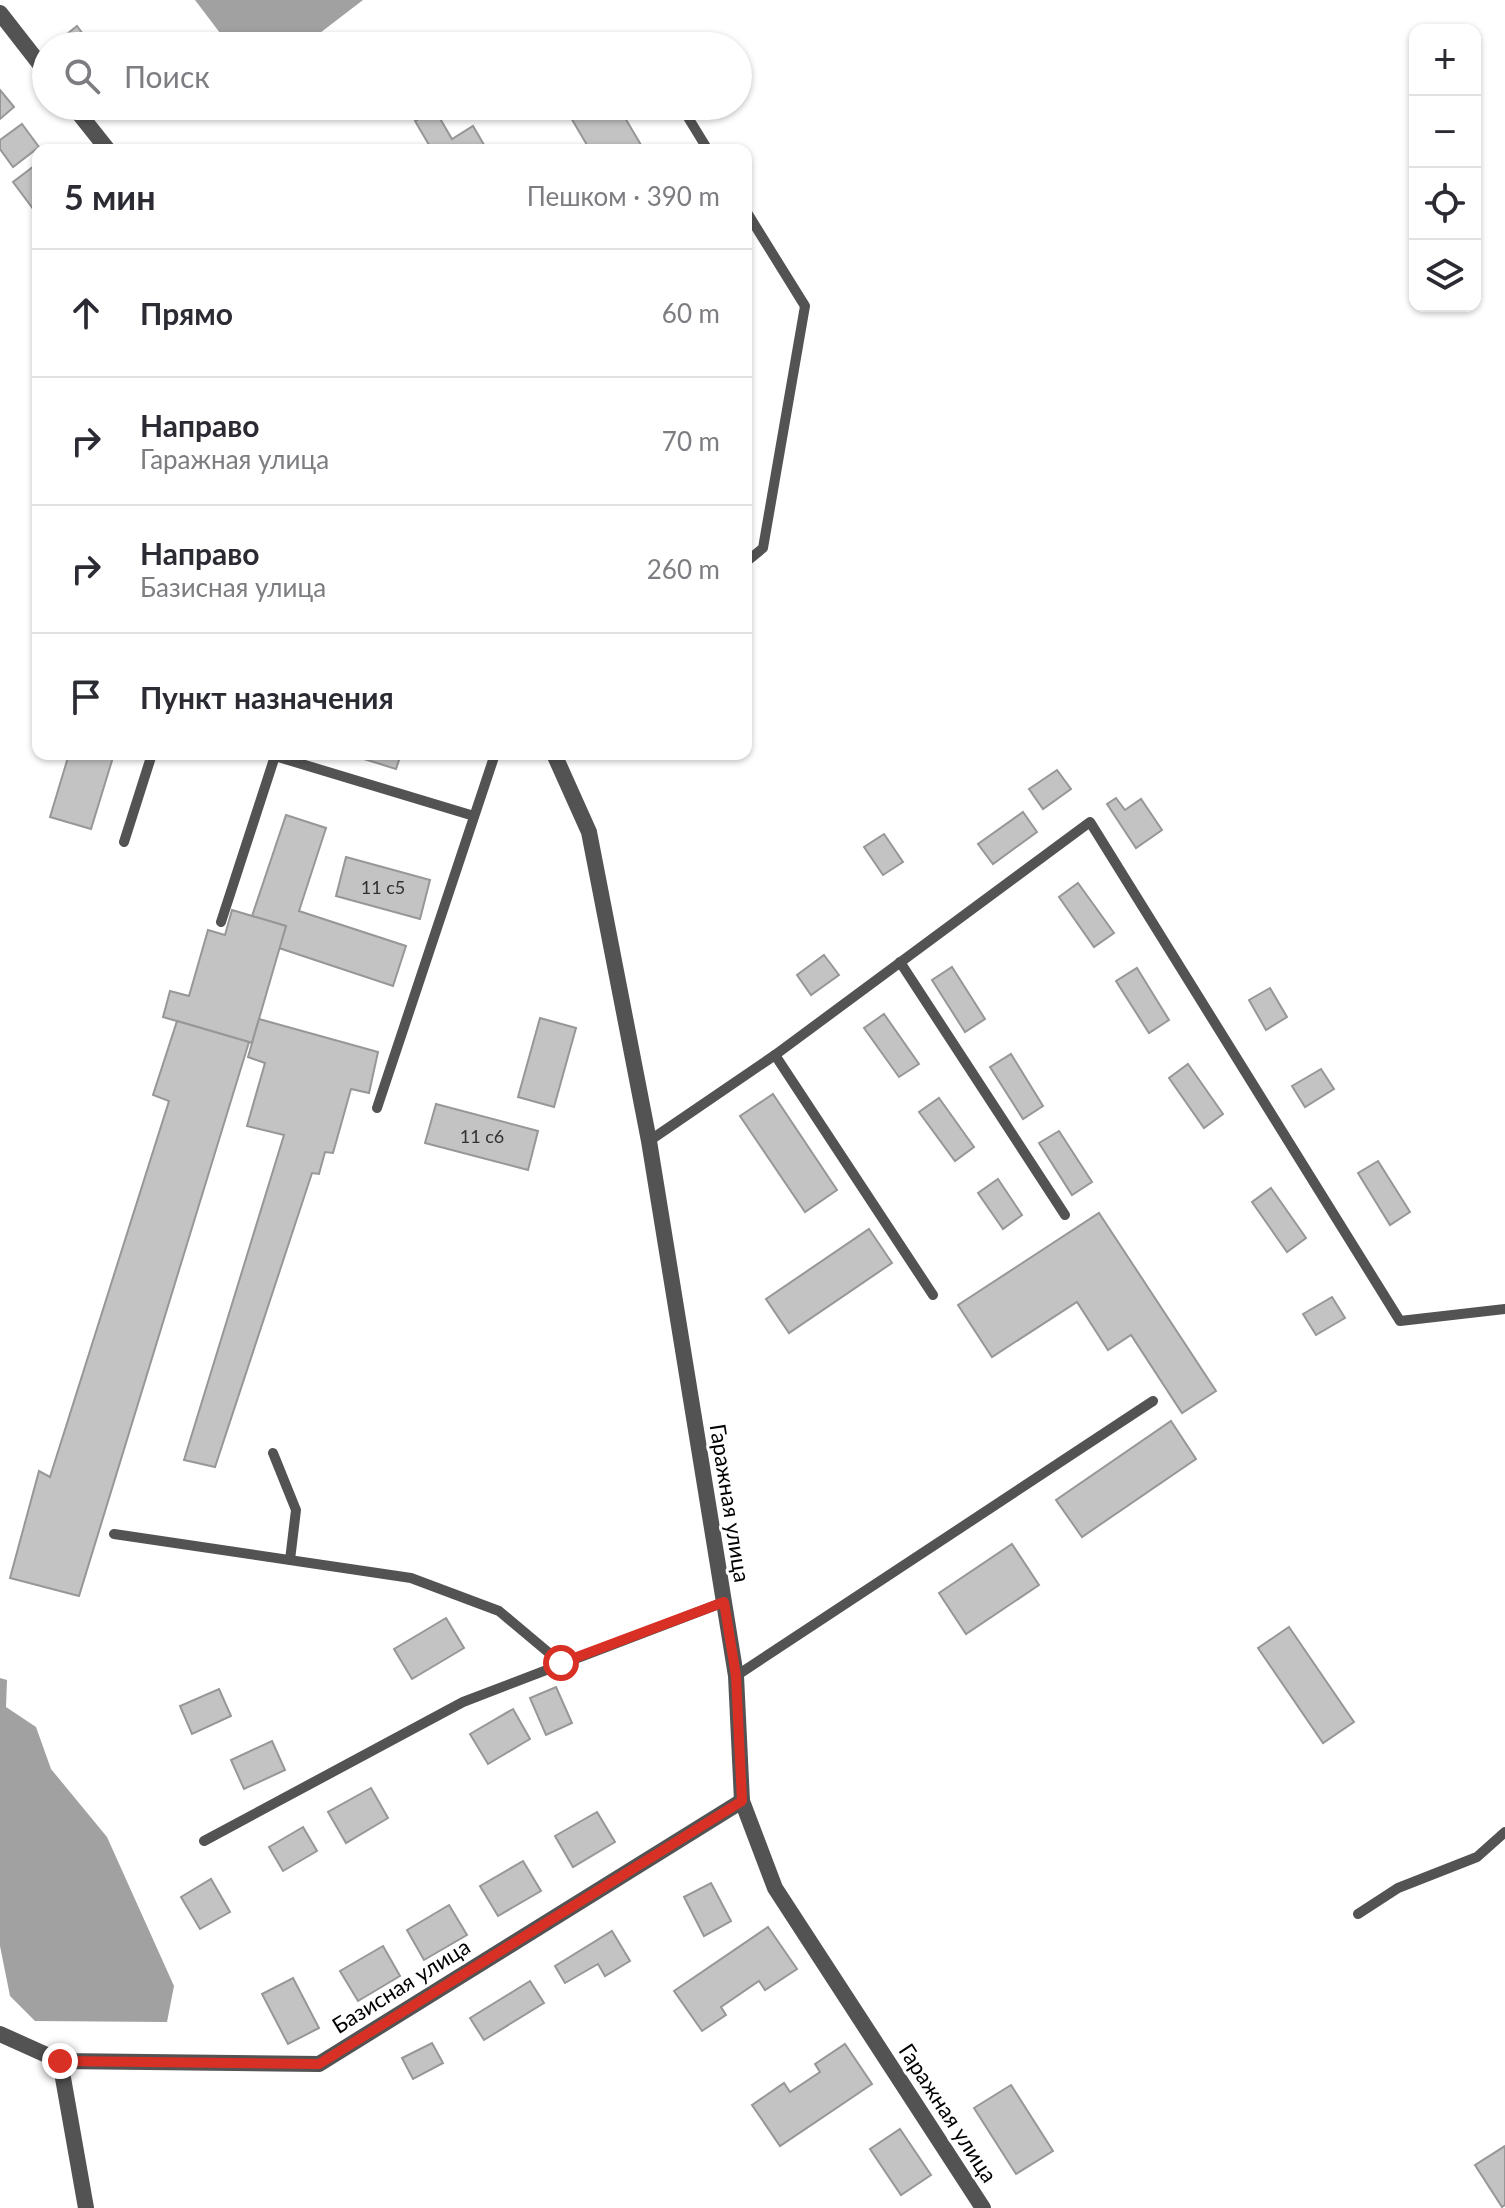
<!DOCTYPE html>
<html lang="ru">
<head>
<meta charset="utf-8">
<style>
  body { margin:0; font-family:Lato,sans-serif; background:#f2f2f3; color:#2b2b33 }
  .controls { position:absolute; right:24px; top:24px; display:grid; overflow:hidden; border-radius:16px; box-shadow:0 2px 6px #0004 }
  .controls button { width:72px; height:72px; display:grid; place-items:center; padding:0; border:0; border-bottom:2px solid #e1e1e2; background:#fff; color:#2b2b33; font:40px sans-serif }
  .stop { position:absolute; width:24px; height:24px; margin:-18px; border:6px solid #d93025; border-radius:50%; background:#fff }
  .stop.end { background:#d93025; border-color:#fff; box-shadow:0 2px 8px #0008 }
  .list { margin:0; padding:0; list-style:none }
  h2 { display:flex; justify-content:space-between; align-items:center; height:104px; margin:0; padding:0 32px; font-size:34px }
  h2 small { font-size:26px; font-weight:400; color:#7c7c81 }
  .list li { display:grid; grid-template-columns:52px 1fr auto; gap:24px; align-items:center; box-sizing:border-box; height:128px; padding:0 32px; border-top:2px solid #e1e1e2 }
  .list b { display:block; font-size:30px; white-space:nowrap }
  .list p { margin:0; font-size:26px; white-space:nowrap; color:#7c7c81 }
  .list em { font-size:26px; font-style:normal; color:#7c7c81 }
  .icon { flex:none; width:44px; height:44px; fill:none; stroke:currentColor; stroke-width:2; stroke-linecap:round; stroke-linejoin:round }
  .map { position:relative; flex:none; width:1505px; height:2208px; overflow:hidden }
  .search { position:absolute; background:#fff; box-shadow:0 2px 6px #0004; left:32px; top:32px; width:720px; height:88px; display:flex; align-items:center; gap:20px; box-sizing:border-box; padding:0 28px; border-radius:44px; color:#7c7c81; font-size:30px }
  .panel { position:absolute; background:#fff; box-shadow:0 2px 6px #0004; left:32px; top:144px; width:720px; height:616px; border-radius:16px }
  .map>svg:first-child { display:block }
  .water { fill:#a1a1a1 }
  .building { fill:#c3c3c3; stroke:#979797; stroke-width:2 }
  .lines { fill:none; stroke-linecap:round; stroke-linejoin:round }
  .service { stroke:#535353; stroke-width:10 }
  .minor { stroke:#535353; stroke-width:16 }
  .tertiary { stroke:#535353; stroke-width:16 }
  .route { stroke:#d93025; stroke-width:10 }
  .labels { text-anchor:middle; stroke-width:6; stroke-linejoin:round; paint-order:stroke }
  .number-label { font-size:18px; fill:#313131 }
  .street-label { font-size:22px; fill:#000; stroke:#fff }
</style>
</head>
<body>
<div class="map">
<svg width="1505" height="2208" viewBox="0 0 1505 2208">
  <rect width="100%" height="100%" fill="#fff"/>
  <g class="water">
    <polygon points="195,0 363,0 303,46 233,46 220,33"/>
    <polygon points="0,1678 7,1680 6,1707 36,1727 51,1769 107,1837 174,1986 167,2022 35,2021 10,1996 0,1946"/>
  </g>
  <g class="building">
    <polygon points="77,26 92,46 58,46 56,43"/>
    <polygon points="0,90 14,107 0,119"/>
    <polygon points="564,106 618,106 644,150 590,150"/>
    <polygon points="435,110 452,139 473,126 487,150 432,150 415,121"/>
    <polygon points="22,124 39,147 13,167 0,149 0,140"/>
    <polygon points="38,163 38,207 34,210 13,182"/>
    <polygon points="69,754 114,754 91,829 50,817"/>
    <polygon points="348,754 401,754 396,769"/>
    <polygon points="1057,770 1071,789 1043,809 1029,789"/>
    <polygon points="1116,798 1125,810 1141,799 1162,830 1136,848 1107,804"/>
    <polygon points="1023,812 1037,832 993,864 978,844"/>
    <polygon points="286,815 326,828 299,911 406,946 393,986 279,948 286,926 252,916"/>
    <polygon points="884,834 903,862 883,875 864,847"/>
    <polygon points="346,857 430,880 420,919 336,896"/>
    <polygon points="1078,883 1114,933 1094,947 1059,897"/>
    <polygon points="232,910 286,926 252,1043 163,1017 170,991 189,996 208,930 225,935"/>
    <polygon points="824,955 839,975 811,995 797,975"/>
    <polygon points="952,967 985,1019 965,1032 932,980"/>
    <polygon points="1137,968 1169,1020 1149,1033 1116,981"/>
    <polygon points="1270,988 1287,1017 1266,1030 1249,1000"/>
    <polygon points="884,1014 919,1064 899,1077 864,1028"/>
    <polygon points="540,1018 576,1028 554,1107 518,1097"/>
    <polygon points="259,1019 378,1052 369,1093 351,1089 333,1153 325,1152 319,1174 312,1173 215,1467 184,1460 284,1135 247,1126 265,1063 248,1057"/>
    <polygon points="177,1021 249,1042 79,1596 10,1578 39,1471 50,1477 169,1101 153,1095"/>
    <polygon points="1011,1054 1043,1106 1023,1119 990,1067"/>
    <polygon points="1188,1064 1223,1114 1204,1128 1169,1078"/>
    <polygon points="1321,1069 1334,1089 1305,1107 1292,1086"/>
    <polygon points="773,1094 837,1190 805,1212 740,1116"/>
    <polygon points="939,1098 974,1147 955,1161 919,1112"/>
    <polygon points="436,1104 538,1131 528,1170 425,1143"/>
    <polygon points="1059,1131 1092,1182 1072,1195 1039,1143"/>
    <polygon points="1378,1161 1410,1212 1390,1225 1358,1173"/>
    <polygon points="998,1179 1022,1215 1003,1229 978,1193"/>
    <polygon points="1271,1188 1306,1238 1287,1252 1252,1202"/>
    <polygon points="1099,1213 1216,1391 1182,1413 1131,1335 1108,1350 1077,1302 992,1357 958,1305"/>
    <polygon points="869,1229 892,1263 789,1333 766,1299"/>
    <polygon points="1332,1297 1345,1318 1316,1335 1303,1314"/>
    <polygon points="1171,1421 1196,1459 1082,1537 1056,1500"/>
    <polygon points="1012,1544 1039,1585 966,1634 939,1593"/>
    <polygon points="446,1618 464,1648 412,1679 394,1649"/>
    <polygon points="1289,1627 1354,1722 1323,1743 1258,1648"/>
    <polygon points="556,1687 572,1723 546,1735 530,1698"/>
    <polygon points="219,1689 231,1716 192,1734 180,1706"/>
    <polygon points="513,1709 530,1739 488,1764 470,1734"/>
    <polygon points="272,1741 285,1770 244,1789 231,1760"/>
    <polygon points="371,1788 388,1818 346,1843 328,1812"/>
    <polygon points="597,1812 615,1842 573,1867 555,1836"/>
    <polygon points="303,1827 317,1851 283,1871 269,1847"/>
    <polygon points="523,1861 541,1891 498,1916 480,1886"/>
    <polygon points="211,1879 230,1912 200,1929 181,1897"/>
    <polygon points="711,1883 731,1921 704,1936 684,1897"/>
    <polygon points="449,1905 467,1935 424,1960 407,1930"/>
    <polygon points="768,1927 797,1969 765,1990 759,1981 721,2007 726,2015 702,2031 674,1991"/>
    <polygon points="612,1931 630,1961 605,1976 598,1964 565,1983 555,1966"/>
    <polygon points="383,1946 400,1976 358,2001 340,1971"/>
    <polygon points="293,1978 319,2028 288,2044 262,1994"/>
    <polygon points="530,1981 544,2003 484,2040 470,2018"/>
    <polygon points="432,2043 443,2063 413,2079 402,2058"/>
    <polygon points="845,2044 872,2084 780,2146 752,2105 784,2083 790,2092 820,2072 815,2064"/>
    <polygon points="1011,2085 1053,2151 1016,2174 974,2108"/>
    <polygon points="900,2129 931,2175 901,2195 870,2149"/>
    <polygon points="1505,2146 1505,2205 1502,2207 1475,2165"/>
  </g>
  <g class="lines">
    <g class="service">
      <polyline points="681,106 708,150"/>
      <polyline points="746,211 805,306 763,548 746,562"/>
      <polyline points="124,842 152,754"/>
      <polyline points="221,922 275,756 474,816"/>
      <polyline points="900,962 1065,1215"/>
      <polyline points="775,1055 933,1295"/>
      <polyline points="377,1108 495,754"/>
      <polyline points="649,1141 775,1055 1090,822 1400,1321 1505,1309"/>
      <polyline points="273,1453 296,1510 290,1560"/>
      <polyline points="114,1534 411,1578 499,1611 561,1663"/>
      <polyline points="736,1676 1153,1401"/>
      <polyline points="204,1841 463,1702 724,1602"/>
      <polyline points="1358,1914 1398,1888 1477,1857 1505,1832"/>
    </g>
    <g class="minor">
      <polyline points="0,2034 60,2061 319,2064 742,1801"/>
      <polyline points="60,2061 86,2208"/>
    </g>
    <g class="tertiary">
      <polyline points="0,13 46,72"/>
      <polyline points="73,106 108,150"/>
      <polyline points="554,754 589,832 649,1141 736,1676 742,1801 775,1888 983,2208"/>
    </g>
  </g>
  <g class="lines">
    <polyline class="route" points="60,2061 319,2064 742,1801 736,1676 724,1602 561,1663"/>
  </g>
  <g class="labels">
    <g class="number-label">
      <text x="383" y="894">11 с5</text>
      <text x="482" y="1143">11 с6</text>
    </g>
    <g class="street-label">
      <text transform="translate(730 1503) rotate(81)" y="8">Гаражная улица</text>
      <text transform="translate(401 1986) rotate(-32)" y="8">Базисная улица</text>
      <text transform="translate(948 2113) rotate(57)" y="8">Гаражная улица</text>
    </g>
  </g>
</svg>
<div class="controls">
<button>+</button>
<button>−</button>
<button><svg class="icon" aria-label="locate" viewBox="0 0 24 24"><circle cx="12" cy="12" r="6"/><path d="M12 2v4M12 18v4M2 12h4M18 12h4"/></svg></button>
<button><svg class="icon" aria-label="layers" viewBox="0 0 24 24"><path d="M12 4l9 5-9 5-9-5zM3 14l9 5 9-5"/></svg></button>
</div>
<div class="stop" style="left:561px;top:1663px"></div>
<div class="stop end" style="left:60px;top:2061px"></div>
<div class="search"><svg class="icon" aria-label="search" viewBox="0 0 24 24"><circle cx="10" cy="10" r="6"/><path d="M15 15l6 6"/></svg>Поиск</div>
<section class="panel">
<h2>5 мин<small>Пешком · 390 m</small></h2>
<ul class="list">
<li><svg class="icon" aria-label="ahead" viewBox="0 0 24 24"><path d="M12 20V5M6 11l6-6 6 6"/></svg><div><b>Прямо</b></div><em>60 m</em></li>
<li><svg class="icon" aria-label="right" viewBox="0 0 24 24"><path d="M7 20v-9h11M14 6l5 5-5 5"/></svg><div><b>Направо</b><p>Гаражная улица</p></div><em>70 m</em></li>
<li><svg class="icon" aria-label="right" viewBox="0 0 24 24"><path d="M7 20v-9h11M14 6l5 5-5 5"/></svg><div><b>Направо</b><p>Базисная улица</p></div><em>260 m</em></li>
<li><svg class="icon" aria-label="arrive" viewBox="0 0 24 24"><path d="M6 21V4h12l-3 4 3 4H6"/></svg><div><b>Пункт назначения</b></div></li>
</ul>
</section>
</div>
</body>
</html>
